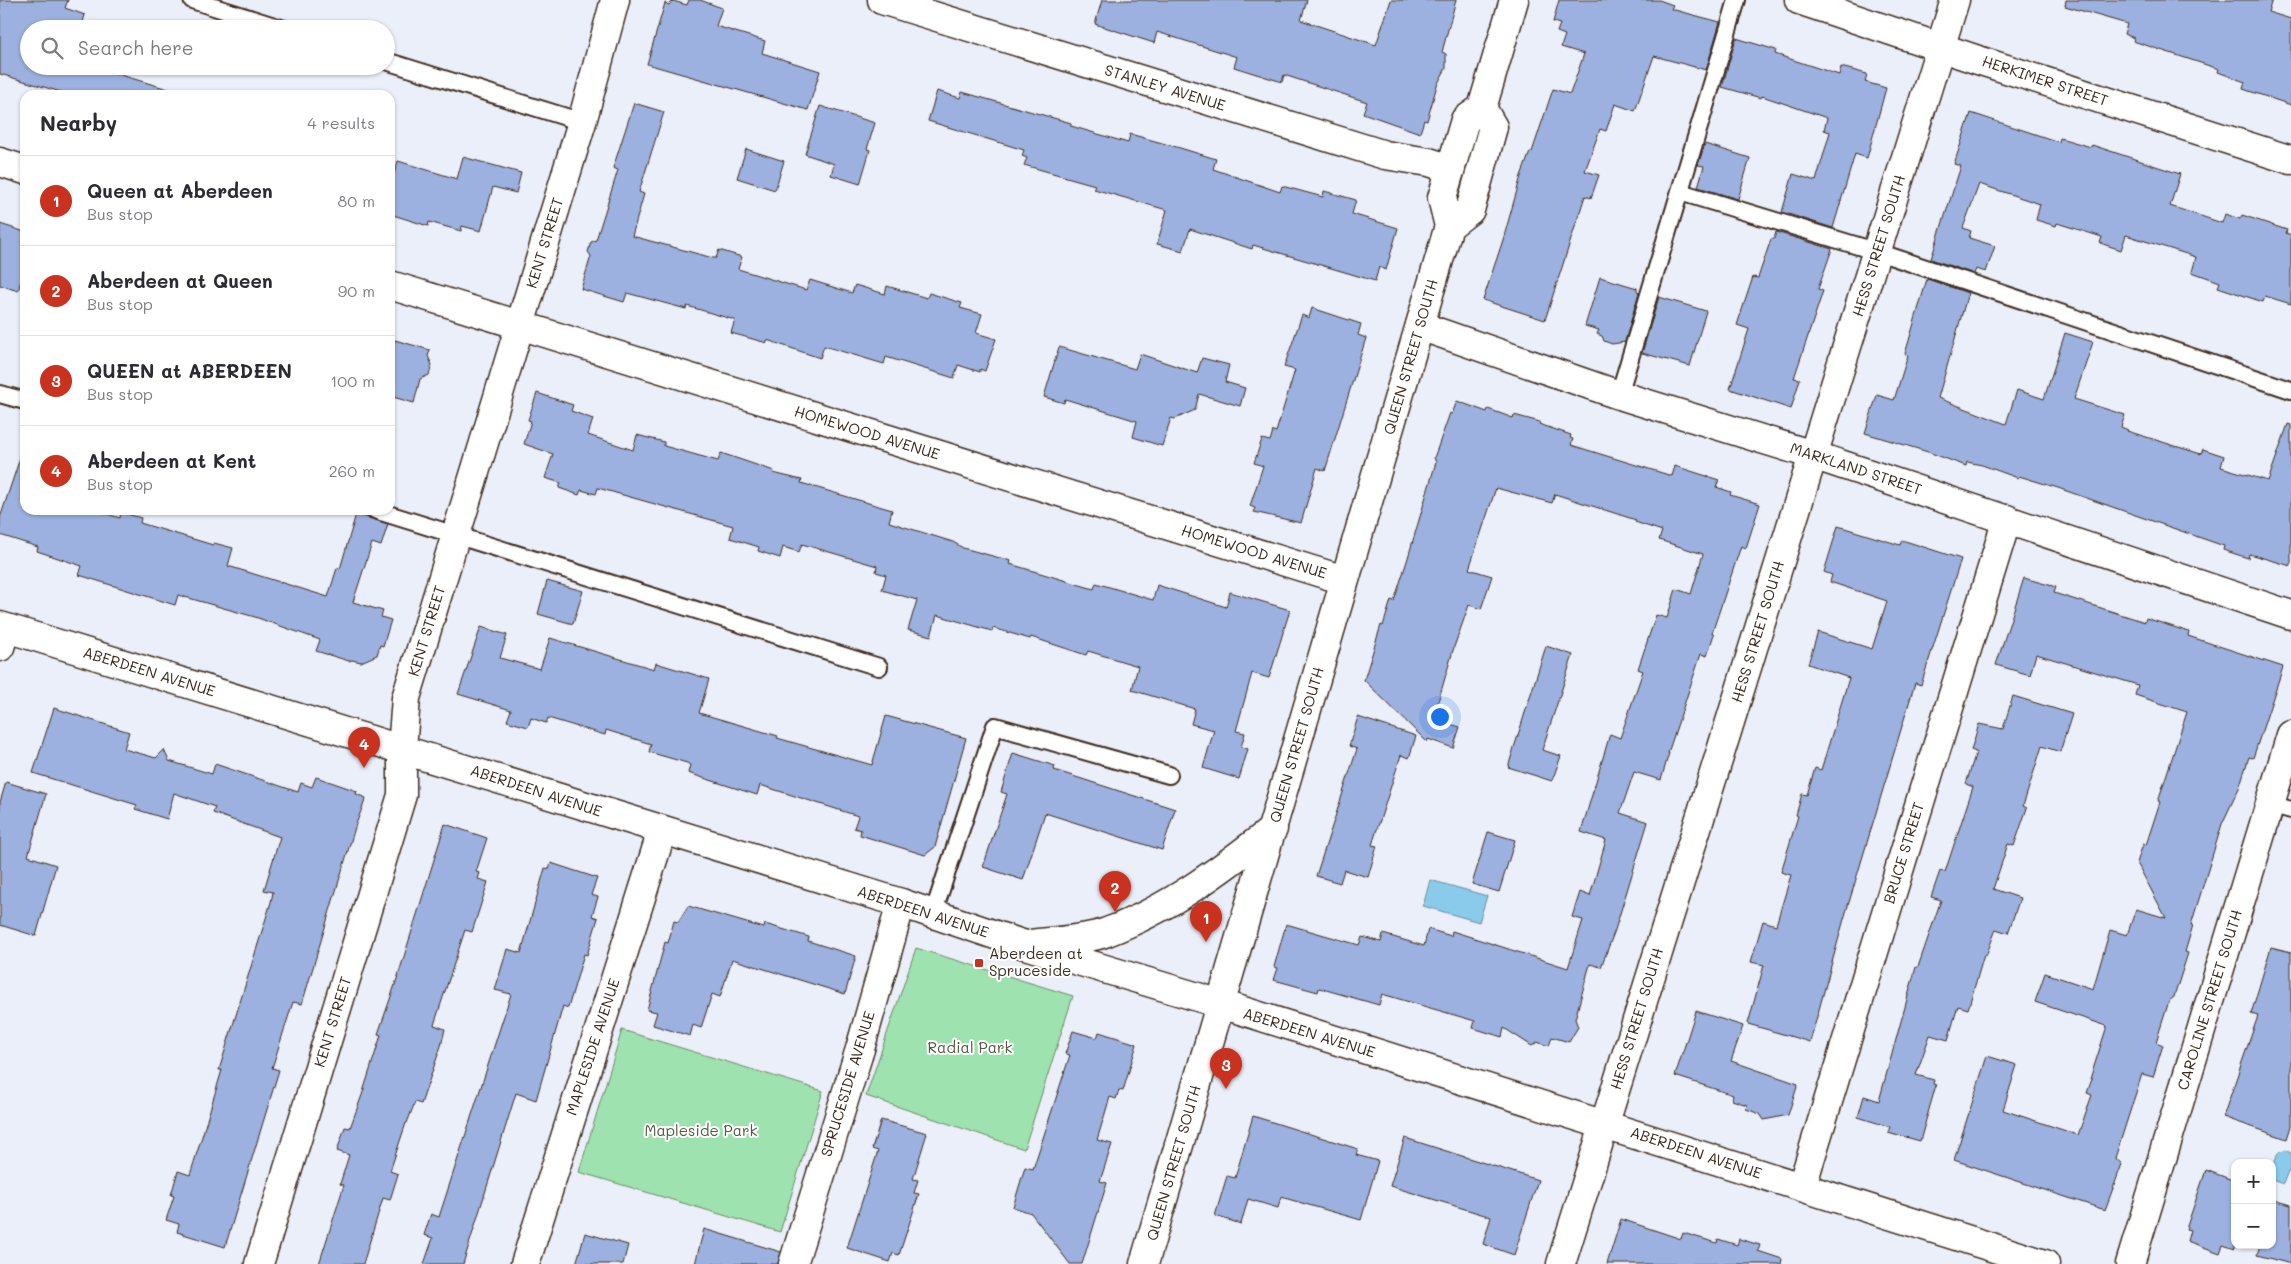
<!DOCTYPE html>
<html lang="en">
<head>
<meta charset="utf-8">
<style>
  body { margin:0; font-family:Mali,sans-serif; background:#f2f2f3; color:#2b2b33 }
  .controls { position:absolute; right:15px; bottom:15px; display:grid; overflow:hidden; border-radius:10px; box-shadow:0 1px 4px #0004 }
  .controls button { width:45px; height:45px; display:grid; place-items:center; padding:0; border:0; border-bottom:1px solid #e1e1e2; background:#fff; color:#2b2b33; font:25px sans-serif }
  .you { position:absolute; left:1439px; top:716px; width:18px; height:18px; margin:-12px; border:4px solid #fff; border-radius:50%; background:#1a73e8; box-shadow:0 0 0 8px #1a73e833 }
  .badge { display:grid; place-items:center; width:32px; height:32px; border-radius:50%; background:#c8321e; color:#fff; font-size:16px; font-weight:700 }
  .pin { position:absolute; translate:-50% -41px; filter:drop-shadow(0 1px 2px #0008) }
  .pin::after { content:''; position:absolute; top:26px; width:18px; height:15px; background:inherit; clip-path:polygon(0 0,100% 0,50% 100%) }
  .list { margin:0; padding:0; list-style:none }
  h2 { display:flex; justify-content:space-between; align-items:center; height:65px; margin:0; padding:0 20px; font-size:21px }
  h2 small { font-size:16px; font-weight:400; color:#7c7c81 }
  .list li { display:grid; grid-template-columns:32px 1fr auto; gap:15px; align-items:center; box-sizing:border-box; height:90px; padding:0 20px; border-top:1px solid #e1e1e2 }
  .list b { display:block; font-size:19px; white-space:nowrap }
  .list p { margin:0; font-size:16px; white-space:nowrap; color:#7c7c81 }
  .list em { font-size:16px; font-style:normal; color:#7c7c81 }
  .icon { flex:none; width:28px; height:28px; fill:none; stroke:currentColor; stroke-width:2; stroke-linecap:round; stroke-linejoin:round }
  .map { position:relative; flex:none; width:2291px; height:1264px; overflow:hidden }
  .search { position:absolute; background:#fff; box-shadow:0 1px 4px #0004; left:20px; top:20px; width:375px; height:55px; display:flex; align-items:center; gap:12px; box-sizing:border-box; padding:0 18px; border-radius:28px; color:#7c7c81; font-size:19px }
  .panel { position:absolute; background:#fff; box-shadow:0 1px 4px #0004; left:20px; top:90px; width:375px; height:425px; border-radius:15px }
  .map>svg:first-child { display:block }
  .green { fill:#9ee3af; stroke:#6c8666 }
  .water { fill:#8acaeb; stroke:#6a8a99 }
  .building { fill:#9cb1df; stroke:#3b2a1e }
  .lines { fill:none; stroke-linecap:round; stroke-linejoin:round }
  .service-casing { stroke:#3b2a1e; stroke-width:20 }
  .minor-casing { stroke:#3b2a1e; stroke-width:31 }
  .tertiary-casing { stroke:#3b2a1e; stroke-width:31 }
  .secondary-casing { stroke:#3b2a1e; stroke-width:31 }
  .service { stroke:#fff; stroke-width:16 }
  .minor { stroke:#fff; stroke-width:28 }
  .tertiary { stroke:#fff; stroke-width:28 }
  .secondary { stroke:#fff; stroke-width:28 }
  .poi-dot { fill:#c8321e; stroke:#fff; stroke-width:2 }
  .labels { text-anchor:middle; stroke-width:4; stroke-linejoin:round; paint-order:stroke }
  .street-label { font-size:15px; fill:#3b2a1e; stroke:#fff }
  .poi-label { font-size:15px; fill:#3b2a1e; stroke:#fff; text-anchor:start }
  .park-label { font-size:15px; fill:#545842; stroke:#fff }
</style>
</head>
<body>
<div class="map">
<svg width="2291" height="1264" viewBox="0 0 2291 1264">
  <rect width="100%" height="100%" fill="#ebeff9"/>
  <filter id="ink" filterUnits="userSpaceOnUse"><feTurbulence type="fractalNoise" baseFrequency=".02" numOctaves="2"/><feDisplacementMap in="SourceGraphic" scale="10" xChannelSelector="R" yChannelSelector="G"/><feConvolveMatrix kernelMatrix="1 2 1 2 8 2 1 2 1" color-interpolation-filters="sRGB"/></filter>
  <g filter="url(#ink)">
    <g class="green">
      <polygon points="916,948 1073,996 1024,1149 866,1096"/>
      <polygon points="622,1030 823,1091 780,1232 579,1172"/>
    </g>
    <g class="water">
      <polygon points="1430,880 1487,896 1479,922 1423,906"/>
      <polygon points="2285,1150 2291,1153 2291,1170 2288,1171 2283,1184 2272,1180 2272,1170 2278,1153"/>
    </g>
    <g class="building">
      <polygon points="0,0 68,0 65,8 85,15 81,29 29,29 29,66 90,66 168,89 167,95 71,95 0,74"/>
      <polygon points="689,0 700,0 722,8 716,26 765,41 762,53 820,71 808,110 647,64 665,3 669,5 673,1 687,5"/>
      <polygon points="1102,0 1307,0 1301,20 1376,45 1391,0 1456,0 1442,52 1446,54 1446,68 1437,85 1427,121 1424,120 1420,133 1363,113 1367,102 1284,75 1282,82 1234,67 1237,57 1157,32 1154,43 1095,24"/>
      <polygon points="1559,0 1659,0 1673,5 1671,9 1720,22 1706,70 1654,56 1635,111 1615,104 1606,131 1600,129 1585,171 1599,175 1591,198 1585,196 1545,320 1483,300 1503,240 1521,176 1530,152 1532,152 1553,89 1570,94 1584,54 1561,47 1565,35 1557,32 1560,24 1553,22"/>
      <polygon points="2066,0 2272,0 2268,12 2291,19 2291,105 2243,89 2245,82 2218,72 2219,69 2133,41 2134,38 2124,34 2127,24 2065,6"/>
      <polygon points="1736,38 1776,50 1775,54 1839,75 1841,67 1867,74 1865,82 1886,88 1867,158 1855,154 1833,228 1782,212 1793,174 1816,181 1830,132 1824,130 1827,118 1762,96 1761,98 1722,87"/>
      <polygon points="937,91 960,98 962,92 1036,113 1071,123 1071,126 1128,143 1130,134 1180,148 1216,159 1213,169 1280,192 1282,186 1323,197 1324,191 1356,200 1352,214 1398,228 1386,270 1379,267 1375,281 1253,245 1252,249 1190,229 1183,251 1157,244 1167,210 1094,189 1095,185 1024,165 1027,158 1022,156 1024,150 928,121"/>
      <polygon points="634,103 664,112 639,192 644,194 632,236 713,258 716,258 719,250 742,257 738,269 806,290 810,280 852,293 855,285 885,294 887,286 927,298 929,293 962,303 960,308 982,314 976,333 996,339 985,371 980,369 980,372 958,365 954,378 886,357 884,364 824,346 820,358 767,340 767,343 731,333 735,320 687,306 686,309 627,293 624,302 581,289 591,256 588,252 591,242 596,240 618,170 613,168"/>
      <polygon points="820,106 875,123 867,149 870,150 860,184 831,175 834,164 805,154"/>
      <polygon points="1971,113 2059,142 2060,138 2091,147 2092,145 2180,174 2170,206 2222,223 2225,214 2240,219 2242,215 2287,230 2286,233 2291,235 2291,304 2265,296 2263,302 2218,287 2220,282 2192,272 2196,257 2126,235 2121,250 2100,243 2102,237 2057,223 2056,226 2036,220 2040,204 1979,184 1963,228 1971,231 1969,238 1995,246 1986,272 1976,269 1974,274 1931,259 1961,166 1954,164"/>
      <polygon points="1705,144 1750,158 1738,199 1698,187 1704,166 1698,165"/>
      <polygon points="746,149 784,161 775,190 737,178"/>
      <polygon points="463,157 521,173 516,193 493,187 481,231 462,226 461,231 429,222 428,226 390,214 390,186 398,161 457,179"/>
      <polygon points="0,224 25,232 25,268 18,291 0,285"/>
      <polygon points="1776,232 1832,249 1818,289 1823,291 1794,378 1800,379 1791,409 1730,389 1749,329 1737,325 1753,277 1758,278 1771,239 1774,239"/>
      <polygon points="1600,277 1637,288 1637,291 1639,292 1625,342 1612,344 1604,341 1602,336 1597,334 1599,330 1585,326"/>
      <polygon points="1927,279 1968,293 1938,398 2006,424 2017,390 2044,399 2065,333 2093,342 2074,399 2125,415 2121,427 2128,430 2127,431 2201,454 2203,449 2224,456 2221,467 2268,481 2288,424 2291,425 2291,566 2249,554 2248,558 2223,550 2224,546 2058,488 2019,476 2018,478 1982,465 1967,462 1966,466 1928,452 1865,433 1877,395 1894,400 1908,355 1905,354"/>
      <polygon points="1659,297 1706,311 1690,366 1642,353"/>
      <polygon points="1312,308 1361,324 1358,335 1366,338 1325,471 1317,468 1301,523 1254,512 1255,508 1250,506 1263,466 1254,463 1262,439 1270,441 1273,431 1276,432 1295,370 1284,367 1302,315 1309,318"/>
      <polygon points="395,340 430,350 428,356 432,365 429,375 420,379 414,403 393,397 395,392 390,391 390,355"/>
      <polygon points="1059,347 1135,369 1140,354 1197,373 1202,358 1229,365 1225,382 1245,388 1240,406 1199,394 1195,410 1175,419 1171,418 1162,446 1133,437 1137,421 1065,399 1064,403 1044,397"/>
      <polygon points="537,393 573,405 571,411 593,419 588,435 633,450 637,435 664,442 664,446 718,461 721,453 774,471 773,473 802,480 801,483 892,510 889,522 953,542 963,548 1011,561 1010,564 1080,585 1094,589 1096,583 1153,600 1157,585 1226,607 1230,592 1290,610 1269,678 1252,673 1236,731 1245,733 1241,747 1248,749 1239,779 1203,768 1214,730 1191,724 1195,709 1132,690 1138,666 1088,651 1086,655 1031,637 1030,639 993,628 992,631 937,615 931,636 908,630 917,600 882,590 886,575 876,572 877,566 802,544 799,552 783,547 780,558 758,551 759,547 730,538 733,526 598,488 596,494 581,490 579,495 559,488 561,483 545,478 553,454 524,444 531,421 528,420"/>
      <polygon points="1457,401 1487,412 1488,409 1513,418 1514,415 1540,422 1539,424 1571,435 1570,438 1573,439 1571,445 1672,476 1675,466 1719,480 1716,487 1731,492 1730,495 1760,504 1746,548 1741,546 1712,633 1714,634 1707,656 1701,654 1668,753 1669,753 1661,780 1634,772 1620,813 1648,822 1615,930 1601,967 1590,964 1575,1019 1578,1027 1569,1042 1552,1037 1549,1046 1537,1042 1532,1046 1504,1028 1502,1037 1473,1028 1475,1021 1382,994 1379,1005 1319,988 1318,992 1274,980 1278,968 1274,967 1286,924 1359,945 1362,937 1381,942 1383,934 1424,946 1428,929 1451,936 1452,931 1568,968 1583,920 1572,917 1580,892 1590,896 1606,840 1581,832 1610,734 1620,738 1643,671 1638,669 1656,615 1667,618 1676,589 1691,594 1703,554 1659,540 1662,531 1635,522 1636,520 1555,494 1552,503 1496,488 1469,569 1492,576 1481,609 1469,605 1454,647 1433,719 1460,727 1453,748 1428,739 1427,742 1364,680 1381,625 1383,626 1391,600 1394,601 1407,561 1436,462 1434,458 1450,413 1452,414"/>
      <polygon points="21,455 25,456 25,510 94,510 120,518 121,512 141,518 140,523 213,545 214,543 233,548 228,566 328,597 337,568 340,569 356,514 388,524 381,546 372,543 353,602 383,611 381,617 391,620 383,646 380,645 377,655 361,662 352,660 349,661 316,651 320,640 255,617 178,595 175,605 79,575 82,566 37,551 38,547 0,535 0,518"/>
      <polygon points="1838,526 1900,545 1902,540 1961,559 1921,685 1915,683 1844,919 1810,1042 1748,1024 1764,965 1751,962 1763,921 1776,925 1791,875 1781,872 1798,816 1796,815 1802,794 1807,795 1815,768 1821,770 1849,678 1808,664 1818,632 1872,649 1887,601 1830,582 1832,575 1824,572"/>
      <polygon points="2024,578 2056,587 2054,593 2145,622 2146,618 2189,632 2188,636 2283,667 2253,758 2249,757 2239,788 2222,824 2191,925 2193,925 2185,952 2188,953 2174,997 2169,1001 2156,1042 2163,1045 2153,1077 2142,1074 2115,1158 2122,1164 2105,1210 1954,1160 1987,1056 2017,1065 2003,1110 2078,1135 2092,1095 2087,1093 2092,1079 2090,1079 2107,1026 2035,1002 2045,973 2093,989 2110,930 2127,935 2136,909 2166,918 2137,863 2143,844 2146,845 2160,802 2158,801 2187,712 2135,695 2138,685 2036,654 2030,675 1996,665"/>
      <polygon points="547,581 583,591 573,624 538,614"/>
      <polygon points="481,627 507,635 500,658 540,669 550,638 654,669 656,663 709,679 699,713 778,736 777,738 872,765 886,716 966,738 935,847 925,855 860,835 861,830 854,828 858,816 760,785 757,795 688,773 690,765 687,763 649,752 651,744 606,730 605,735 548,718 546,723 531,718 528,727 507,721 511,710 458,694"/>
      <polygon points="1546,646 1573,655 1542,750 1561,756 1552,781 1508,767"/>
      <polygon points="2013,696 2072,714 2060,752 2042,746 2023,806 2027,808 2014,846 2008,844 1993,889 2020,898 2008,933 1996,929 1986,956 1984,955 1968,1009 1958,1006 1948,1040 1930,1035 1916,1075 1934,1080 1933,1084 1936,1085 1920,1141 1888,1132 1890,1127 1858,1117 1864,1096 1879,1101 1916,967 1918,967 1941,900 1931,897 1940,871 1945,872 1973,787 1966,784 1976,752 1971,750 1979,724 2003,729"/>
      <polygon points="54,708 129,732 124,749 156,758 164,750 169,761 212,774 215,764 298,792 301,783 312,787 316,777 357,791 356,794 366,798 356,824 302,1004 293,1002 272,1068 279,1070 225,1247 177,1232 179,1224 166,1220 174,1196 171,1195 178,1171 190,1175 200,1143 222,1070 219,1070 271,902 273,892 264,890 280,837 213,813 215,807 174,793 167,819 135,809 137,805 33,773"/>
      <polygon points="1358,717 1416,736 1409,758 1401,755 1372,845 1377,846 1368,877 1344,870 1340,883 1316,876 1357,749 1349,746"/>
      <polygon points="1013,753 1055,766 1054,770 1175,809 1162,850 1045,813 1023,880 983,867 1007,794 1001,792"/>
      <polygon points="6,782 46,794 28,856 56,865 36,936 0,925 0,802"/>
      <polygon points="445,824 487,838 476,872 480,873 478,879 488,882 472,932 465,930 434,1025 445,1029 441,1046 421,1104 415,1102 407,1123 406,1123 390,1171 398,1174 390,1200 383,1198 363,1264 319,1264 344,1185 340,1184 349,1155 337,1151 345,1127 350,1128 362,1095 381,1035 378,1034 398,976"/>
      <polygon points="1488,832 1515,840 1499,892 1472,884"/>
      <polygon points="551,863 597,878 591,895 598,897 592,916 598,918 587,955 584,954 568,1008 563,1006 536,1100 516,1093 463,1264 424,1264 433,1238 424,1235 431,1214 439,1217 511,994 495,990 507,949 521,953 545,868 549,869"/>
      <polygon points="688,906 764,928 765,924 809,937 808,941 856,956 845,994 732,959 720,997 712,994 711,997 701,1028 693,1025 690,1036 653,1025 657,1012 647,1010 665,942 668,943 674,921 678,922"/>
      <polygon points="2271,947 2291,952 2291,1126 2287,1139 2223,1117 2258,1016 2251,1014"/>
      <polygon points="1696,1011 1743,1026 1731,1061 1798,1084 1788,1115 1764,1120 1760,1114 1746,1109 1747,1105 1732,1100 1733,1095 1675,1076"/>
      <polygon points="1073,1031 1097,1038 1099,1032 1137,1044 1123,1091 1119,1090 1116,1099 1110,1097 1097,1140 1112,1144 1100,1181 1107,1183 1082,1264 1070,1264 1031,1213 1013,1207 1025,1167 1033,1169 1070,1055 1065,1054"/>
      <polygon points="1253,1116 1358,1149 1356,1155 1378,1161 1361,1220 1281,1197 1278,1208 1248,1199 1241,1224 1215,1216 1227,1176 1235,1178"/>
      <polygon points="881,1120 927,1133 913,1179 918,1180 914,1193 919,1194 899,1255 893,1253 890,1262 847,1248 878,1151 872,1149"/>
      <polygon points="1405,1138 1538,1180 1514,1255 1483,1244 1491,1217 1390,1186"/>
      <polygon points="2206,1170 2235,1181 2235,1249 2223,1245 2220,1253 2187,1241 2190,1230 2186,1229"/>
      <polygon points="2273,1200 2291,1205 2291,1264 2257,1255 2260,1245 2272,1245"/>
      <polygon points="1621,1219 1681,1239 1683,1233 1717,1243 1718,1239 1737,1245 1739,1239 1760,1245 1758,1251 1782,1259 1781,1264 1607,1264"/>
      <polygon points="704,1229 781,1252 778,1264 695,1264"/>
      <polygon points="585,1233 628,1245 623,1264 576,1264"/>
    </g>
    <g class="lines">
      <defs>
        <g id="service">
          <polyline points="192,0 284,29"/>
          <polyline points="386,61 582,122"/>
          <polyline points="1680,192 1878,252 2291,390"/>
          <polyline points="0,394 25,401"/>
          <polyline points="1619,395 1737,0"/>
          <polyline points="375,510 879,667"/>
          <polyline points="2270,804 2291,810"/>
          <polyline points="933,914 995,726 1169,775"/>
        </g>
        <g id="minor">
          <polyline points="882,0 1385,155 1429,162 1451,169"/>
          <polyline points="0,162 25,170"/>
          <polyline points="390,285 1344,580"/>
          <polyline points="1420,326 1619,395 1813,455 2291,615"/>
          <polyline points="0,647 6,628"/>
          <polyline points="1221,1004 2045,1264"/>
          <polyline points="1802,1186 2007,519"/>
          <polyline points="259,1264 402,795 402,749 406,698 582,122 615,0"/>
          <polyline points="525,1264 662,831"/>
          <polyline points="793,1264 860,1049 901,903"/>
          <polyline points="1561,1264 1955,0"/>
          <polyline points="2130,1264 2291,735"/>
        </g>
        <polyline id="tertiary" points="1799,0 1978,60 2291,160"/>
        <g id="secondary">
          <polyline points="1449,226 1470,210 1493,127 1482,108"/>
          <polyline points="0,626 901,903 1025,945 1221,1004"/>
          <path d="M1031,944c22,-3 56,-4 76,-12 62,-23 115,-63 166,-103"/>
          <polyline points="1144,1264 1449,226 1442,198 1465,120 1482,108 1514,0"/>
        </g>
      </defs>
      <use href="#service" class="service-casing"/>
      <use href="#minor" class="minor-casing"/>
      <use href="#tertiary" class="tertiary-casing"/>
      <use href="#secondary" class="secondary-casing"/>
      <use href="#service" class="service"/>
      <use href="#minor" class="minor"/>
      <use href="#tertiary" class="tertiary"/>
      <use href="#secondary" class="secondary"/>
    </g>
  </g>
  <rect class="poi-dot" x="974" y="958" width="10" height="10" rx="2.5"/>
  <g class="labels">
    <g class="street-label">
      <text transform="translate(2045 81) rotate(18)" y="5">HERKIMER STREET</text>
      <text transform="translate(1165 88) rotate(17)" y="5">STANLEY AVENUE</text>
      <text transform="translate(545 243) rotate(-73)" y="5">KENT STREET</text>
      <text transform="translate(1879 246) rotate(-73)" y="5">HESS STREET SOUTH</text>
      <text transform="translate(1411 357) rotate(-74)" y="5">QUEEN STREET SOUTH</text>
      <text transform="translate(867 433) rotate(17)" y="5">HOMEWOOD AVENUE</text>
      <text transform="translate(1856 469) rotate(18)" y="5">MARKLAND STREET</text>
      <text transform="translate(1254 552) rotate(17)" y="5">HOMEWOOD AVENUE</text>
      <text transform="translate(427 631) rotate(-73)" y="5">KENT STREET</text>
      <text transform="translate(1758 632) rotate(-73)" y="5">HESS STREET SOUTH</text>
      <text transform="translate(149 672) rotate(17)" y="5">ABERDEEN AVENUE</text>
      <text transform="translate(1297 745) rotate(-74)" y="5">QUEEN STREET SOUTH</text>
      <text transform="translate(536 791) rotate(18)" y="5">ABERDEEN AVENUE</text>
      <text transform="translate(1904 853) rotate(-73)" y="5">BRUCE STREET</text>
      <text transform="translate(923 912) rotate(18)" y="5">ABERDEEN AVENUE</text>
      <text transform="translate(2210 1000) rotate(-73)" y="5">CAROLINE STREET SOUTH</text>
      <text transform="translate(1637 1019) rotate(-73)" y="5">HESS STREET SOUTH</text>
      <text transform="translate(333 1022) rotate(-73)" y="5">KENT STREET</text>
      <text transform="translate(1309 1033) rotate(17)" y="5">ABERDEEN AVENUE</text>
      <text transform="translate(593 1047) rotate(-72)" y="5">MAPLESIDE AVENUE</text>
      <text transform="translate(848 1084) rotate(-73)" y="5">SPRUCESIDE AVENUE</text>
      <text transform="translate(1696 1153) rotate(18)" y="5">ABERDEEN AVENUE</text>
      <text transform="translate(1174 1163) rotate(-74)" y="5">QUEEN STREET SOUTH</text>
    </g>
    <g class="poi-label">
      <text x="989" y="959">Aberdeen at<tspan x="989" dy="17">Spruceside</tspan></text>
    </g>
    <g class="park-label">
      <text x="970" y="1053">Radial Park</text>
      <text x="701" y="1136">Mapleside Park</text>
    </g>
  </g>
</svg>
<div class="controls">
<button>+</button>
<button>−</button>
</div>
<div class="you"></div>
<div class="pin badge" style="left:1206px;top:942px">1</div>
<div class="pin badge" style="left:1115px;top:912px">2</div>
<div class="pin badge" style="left:1226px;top:1089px">3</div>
<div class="pin badge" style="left:364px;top:768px">4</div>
<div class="search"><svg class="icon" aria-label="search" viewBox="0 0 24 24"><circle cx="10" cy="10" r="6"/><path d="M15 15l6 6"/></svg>Search here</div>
<section class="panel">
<h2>Nearby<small>4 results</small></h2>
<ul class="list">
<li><span class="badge">1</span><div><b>Queen at Aberdeen</b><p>Bus stop</p></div><em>80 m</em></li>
<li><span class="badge">2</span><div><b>Aberdeen at Queen</b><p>Bus stop</p></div><em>90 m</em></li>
<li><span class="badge">3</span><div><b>QUEEN at ABERDEEN</b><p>Bus stop</p></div><em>100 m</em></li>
<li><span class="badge">4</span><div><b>Aberdeen at Kent</b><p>Bus stop</p></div><em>260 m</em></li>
</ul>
</section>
</div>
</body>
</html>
